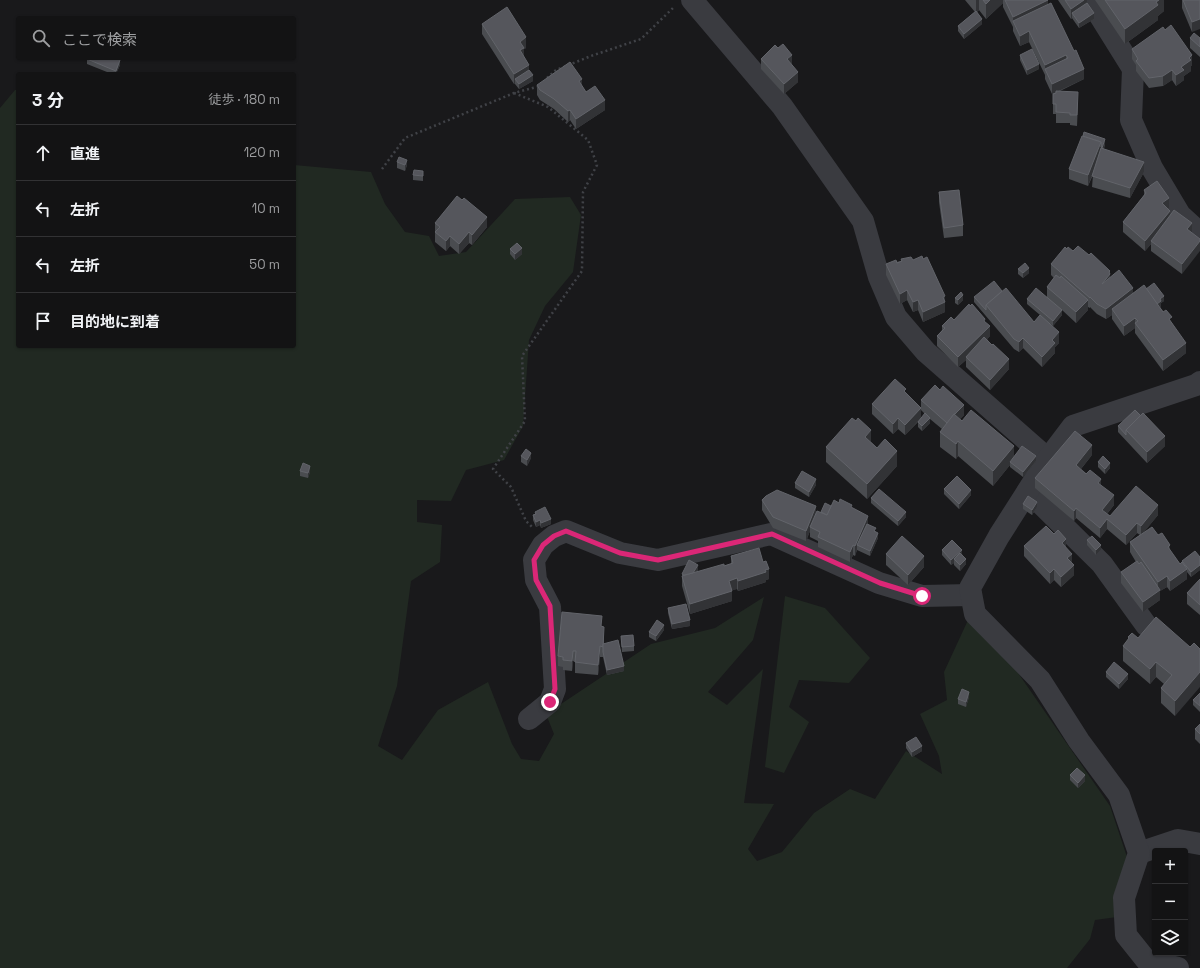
<!DOCTYPE html>
<html lang="ja">
<head>
<meta charset="utf-8">
<style>
  body { margin:0; font-family:"Space Grotesk","Noto Sans JP",sans-serif; background:#1c1c1d; color:#f1f3f6 }
  .controls { position:absolute; right:12px; bottom:12px; display:grid; overflow:hidden; border-radius:4px; box-shadow:0 1px 3px #0004 }
  .controls button { width:36px; height:36px; display:grid; place-items:center; padding:0; border:0; border-bottom:1px solid #323234; background:#131314; color:#f1f3f6; font:20px sans-serif }
  .stop { position:absolute; width:12px; height:12px; margin:-9px; border:3px solid #db2777; border-radius:50%; background:#fff }
  .stop.end { background:#db2777; border-color:#fff; box-shadow:0 1px 4px #0008 }
  .list { margin:0; padding:0; list-style:none }
  h2 { display:flex; justify-content:space-between; align-items:center; height:52px; margin:0; padding:0 16px; font-size:17px }
  h2 small { font-size:13px; font-weight:400; color:#9d9ea0 }
  .list li { display:grid; grid-template-columns:26px 1fr auto; gap:12px; align-items:center; box-sizing:border-box; height:56px; padding:0 16px; border-top:1px solid #323234 }
  .list b { display:block; font-size:15px; white-space:nowrap }
  .list em { font-size:13px; font-style:normal; color:#9d9ea0 }
  .icon { flex:none; width:22px; height:22px; fill:none; stroke:currentColor; stroke-width:2; stroke-linecap:round; stroke-linejoin:round }
  .map { position:relative; flex:none; width:1200px; height:968px; overflow:hidden }
  .search { position:absolute; background:#131314; box-shadow:0 1px 3px #0004; left:16px; top:16px; width:280px; height:44px; display:flex; align-items:center; gap:10px; box-sizing:border-box; padding:0 14px; border-radius:4px; color:#9d9ea0; font-size:15px }
  .panel { position:absolute; background:#131314; box-shadow:0 1px 3px #0004; left:16px; top:72px; width:280px; height:276px; border-radius:4px }
  .map>svg:first-child { display:block }
  .green { fill:#212922 }
  .lines { fill:none; stroke-linecap:round; stroke-linejoin:round }
  .path { stroke:#404247; stroke-width:2.5; stroke-dasharray:2 3; stroke-linecap:butt }
  .minor { stroke:#3a3b40; stroke-width:22 }
  .wall { fill:#4a4c50 }
  .shaded-wall { fill:#323336 }
  .building { fill:#55565c; stroke:#62646a }
  .route { stroke:#db2777; stroke-width:5 }
</style>
</head>
<body>
<div class="map">
<svg width="1200" height="968" viewBox="0 0 1200 968">
  <rect width="100%" height="100%" fill="#19191b"/>
  <g class="green">
    <polygon points="15,90 18,90 18,346 294,346 294,165 371,172 385,204 405,232 429,236 439,256 466,252 515,199 570,197 581,215 573,272 545,306 529,340 523,426 504,460 466,470 451,501 417,500 417,522 442,525 440,562 411,581 397,686 378,746 402,760 438,710 488,682 512,744 521,759 539,761 554,734 546,714 651,644 715,628 764,597 753,640 708,692 727,705 763,669 744,803 774,804 748,849 757,861 782,852 814,813 850,789 875,799 906,751 942,774 939,756 920,714 947,700 944,672 969,618 1016,670 1110,806 1127,857 1117,917 1095,920 1090,939 1067,968 0,968 0,108"/>
    <polygon points="785,596 825,608 870,658 849,683 799,680 789,707 809,722 784,773 765,767"/>
  </g>
  <g class="lines">
    <g class="path">
      <polyline points="547,78 556,70 591,56 641,39 673,8"/>
      <polyline points="514,93 548,107 588,140 597,165 583,192 582,271 522,356 525,421 493,469 511,487 526,521 532,527"/>
      <polyline points="382,169 405,138 514,93 540,86"/>
    </g>
    <g class="minor">
      <polyline points="692,0 782,106 863,221 879,277 896,317 926,352 1048,459"/>
      <polyline points="1090,0 1133,69 1131,120 1152,168 1180,215 1200,233"/>
      <polyline points="1028,491 1102,564 1146,625"/>
      <polyline points="529,719 550,702 555,689 550,607 536,580 534,560 543,545 554,536 566,531 620,553 658,560 771,534 879,583 922,596 971,595"/>
      <polyline points="1139,853 1178,840 1200,844"/>
      <polyline points="1178,968 1146,960 1126,935 1124,898 1139,853 1119,795 1079,741 1040,680 975,614 970,588 999,536 1048,459 1073,426 1196,385 1200,382"/>
    </g>
  </g>
  <g class="wall">
    <polygon points="965,0 1048,0 1048,4 1084,79 1058,92 1078,103 1077,126 1070,125 1070,123 1056,123 1056,114 1053,114 1053,94 1052,94 1045,79 1045,75 1029,42 1020,46 1013,31 1013,27 1003,7 1003,3 986,19 979,10 977,12 982,24 964,39 958,31 958,26 975,12"/>
    <polygon points="1058,0 1087,0 1087,4 1094,19 1079,28 1072,18 1071,19"/>
    <polygon points="1095,0 1164,0 1164,11 1158,16 1158,20 1125,44"/>
    <polygon points="1182,0 1200,0 1192,32 1182,8"/>
    <polygon points="482,24 526,48 524,49 524,57 533,81 519,89 515,84 514,84 482,34"/>
    <polygon points="1190,38 1200,38 1200,57 1190,48"/>
    <polygon points="1132,49 1192,65 1191,66 1191,71 1184,76 1184,80 1176,86 1172,80 1163,86 1149,88 1136,71 1136,65 1132,59"/>
    <polygon points="1020,55 1039,69 1027,75 1020,60"/>
    <polygon points="87,59 120,65 116,74 112,74 87,64"/>
    <polygon points="761,59 792,65 798,82 784,94 761,69"/>
    <polygon points="537,85 582,86 586,92 605,110 576,129 570,120 568,122 554,109 540,100 537,95"/>
    <polygon points="1105,144 1104,149 1144,172 1130,198 1092,187 1093,175 1088,186 1069,179 1069,169"/>
    <polygon points="397,162 407,165 405,171 397,168"/>
    <polygon points="413,175 423,176 423,181 413,180"/>
    <polygon points="1144,190 1169,208 1168,209 1170,215 1192,223 1182,274 1151,251 1151,244 1145,251 1123,232 1123,222 1144,195"/>
    <polygon points="939,192 963,225 963,236 944,238 939,202"/>
    <polygon points="435,223 487,227 472,245 469,243 459,254 450,246 446,251 435,242"/>
    <polygon points="510,249 522,254 515,260 510,254"/>
    <polygon points="1067,249 1073,251 1110,273 1110,277 1133,293 1146,289 1164,301 1161,303 1161,306 1160,307 1172,323 1186,353 1163,371 1135,333 1135,328 1124,336 1112,319 1112,315 1106,319 1097,314 1090,307 1090,308 1088,307 1088,310 1076,323 1062,310 1062,315 1053,326 1048,322 1059,343 1055,347 1055,353 1042,367 1023,348 1019,352 1014,349 974,302 974,297 1002,291 1034,322 1040,315 1027,304 1027,299 1047,297 1047,287 1054,278 1051,275 1051,264"/>
    <polygon points="901,259 913,260 945,306 945,312 923,322 918,310 913,312 907,300 900,304 886,275 886,264 901,261"/>
    <polygon points="1018,269 1029,273 1023,278 1018,274"/>
    <polygon points="955,298 963,300 958,305 955,303"/>
    <polygon points="954,320 985,322 990,336 987,339 1009,369 990,390 966,367 966,360 958,367 937,346 937,336 942,330 942,326"/>
    <polygon points="906,393 921,418 925,414 921,410 921,400 964,415 960,419 1014,457 1036,461 1023,477 1010,467 1010,465 993,486 958,456 956,459 940,447 940,432 942,429 930,419 930,423 922,431 918,427 918,422 905,435 898,429 893,434 872,414 872,404"/>
    <polygon points="1118,426 1165,446 1147,463 1118,432"/>
    <polygon points="871,442 897,466 867,499 826,462 826,447"/>
    <polygon points="1092,455 1081,469 1101,485 1114,505 1107,514 1110,516 1158,515 1143,533 1158,535 1170,551 1180,564 1182,562 1182,561 1200,557 1200,570 1191,577 1187,572 1187,579 1170,591 1167,587 1160,591 1160,600 1143,612 1121,583 1121,572 1136,562 1130,552 1130,542 1140,535 1137,533 1126,545 1107,529 1100,538 1076,518 1074,521 1035,488 1035,478"/>
    <polygon points="521,456 531,458 527,466 521,462"/>
    <polygon points="1098,462 1110,468 1105,474 1098,467"/>
    <polygon points="300,471 310,472 308,478 300,476"/>
    <polygon points="795,483 816,485 809,497 795,488"/>
    <polygon points="944,489 971,495 959,509 944,494"/>
    <polygon points="871,498 906,517 898,526 871,503"/>
    <polygon points="762,500 816,514 821,512 831,506 852,508 876,532 878,538 870,556 857,550 855,556 853,555 850,562 818,547 818,541 810,537 810,531 806,541 773,528 762,510"/>
    <polygon points="1023,504 1037,507 1032,515 1023,509"/>
    <polygon points="535,512 551,524 541,528 540,525 536,527 533,520 533,515 535,514"/>
    <polygon points="1087,540 1101,550 1096,555 1087,545"/>
    <polygon points="1024,546 1066,548 1072,563 1074,575 1061,587 1054,580 1050,584 1024,556"/>
    <polygon points="942,550 962,554 966,564 960,571 954,565 954,563 951,565 942,555"/>
    <polygon points="886,554 924,567 908,585 886,565"/>
    <polygon points="731,556 769,579 766,580 766,582 738,591 737,589 732,590 732,601 690,614 682,586 682,574 698,570 697,572 731,564"/>
    <polygon points="1200,579 1200,615 1187,604 1187,593"/>
    <polygon points="668,608 690,626 672,629 668,613"/>
    <polygon points="602,626 604,637 604,643 624,671 607,675 603,657 600,657 598,675 575,673 575,662 573,661 572,671 563,670 563,667 558,666 558,656"/>
    <polygon points="664,630 656,641 649,637 649,632"/>
    <polygon points="621,636 634,646 634,651 622,652"/>
    <polygon points="1128,637 1138,638 1190,647 1175,716 1161,703 1161,688 1164,684 1156,677 1150,684 1123,661 1123,646 1128,640"/>
    <polygon points="1106,672 1128,679 1119,689 1106,677"/>
    <polygon points="1200,693 1200,712 1193,705 1193,700"/>
    <polygon points="969,697 966,707 958,704 958,699"/>
    <polygon points="1200,724 1200,744 1195,739 1195,729"/>
    <polygon points="906,743 922,751 912,757 906,748"/>
    <polygon points="1070,775 1085,781 1078,788 1070,780"/>
  </g>
  <g class="shaded-wall">
    <polygon points="976,0 979,0 979,10 976,13"/>
    <polygon points="990,0 1003,0 1003,3 986,19 986,4"/>
    <polygon points="1048,0 1048,10 1013,21 1013,27 1013,17"/>
    <polygon points="1084,0 1087,0 1087,8 1072,13 1072,18 1071,19 1071,9"/>
    <polygon points="1159,0 1164,0 1164,11 1158,16 1158,20 1125,44 1125,29"/>
    <polygon points="1094,13 1094,19 1079,28 1079,23"/>
    <polygon points="982,19 982,24 964,39 964,34"/>
    <polygon points="1200,19 1200,29 1192,32 1192,22"/>
    <polygon points="1029,31 1029,42 1020,46 1020,36"/>
    <polygon points="526,37 526,48 524,49 524,58 520,61 520,42"/>
    <polygon points="792,55 792,65 787,59"/>
    <polygon points="1066,55 1066,65 1045,69 1045,75 1045,65"/>
    <polygon points="1192,55 1192,65 1191,66 1191,71 1184,76 1184,80 1176,86 1176,75 1189,58"/>
    <polygon points="120,60 120,65 116,74 116,71"/>
    <polygon points="1039,64 1039,69 1027,75 1027,70"/>
    <polygon points="529,65 529,75 515,79 515,84 514,84 514,74"/>
    <polygon points="1084,69 1084,79 1052,94 1052,84"/>
    <polygon points="1172,70 1172,80 1163,86 1163,76"/>
    <polygon points="798,72 798,82 784,94 784,84"/>
    <polygon points="533,75 533,81 519,89 519,84"/>
    <polygon points="582,79 582,90 579,81"/>
    <polygon points="605,100 605,110 576,129 576,119"/>
    <polygon points="570,110 570,120 568,122 568,111"/>
    <polygon points="1105,139 1105,144 1102,153 1102,148"/>
    <polygon points="1101,142 1101,152 1088,186 1088,175"/>
    <polygon points="407,160 407,165 405,171 405,165"/>
    <polygon points="1144,162 1144,172 1130,198 1130,188"/>
    <polygon points="1169,198 1169,208 1162,214 1162,203"/>
    <polygon points="1170,211 1170,221 1151,241 1151,244 1145,251 1145,241"/>
    <polygon points="487,217 487,227 472,245 472,235"/>
    <polygon points="1192,223 1192,233 1187,229"/>
    <polygon points="469,232 469,243 459,254 459,244"/>
    <polygon points="450,236 450,246 446,251 446,241"/>
    <polygon points="1200,241 1200,251 1182,274 1182,264"/>
    <polygon points="522,248 522,254 515,260 515,254"/>
    <polygon points="1029,268 1029,273 1023,278 1023,273"/>
    <polygon points="1110,271 1110,284 1102,284 1109,272"/>
    <polygon points="1133,288 1133,298 1112,309 1112,315 1106,319 1106,309"/>
    <polygon points="907,290 907,300 900,304 900,294"/>
    <polygon points="963,295 963,300 958,305 958,300"/>
    <polygon points="945,296 945,312 923,322 923,312"/>
    <polygon points="1164,296 1164,301 1161,303 1161,306 1155,311 1155,305 1160,299"/>
    <polygon points="918,300 918,310 913,312 913,302"/>
    <polygon points="1088,300 1088,310 1076,323 1076,312"/>
    <polygon points="1062,310 1062,315 1053,326 1053,321"/>
    <polygon points="1135,318 1135,328 1124,336 1124,326"/>
    <polygon points="990,326 990,336 967,358 966,357 966,360 958,367 958,357"/>
    <polygon points="1059,332 1059,343 1055,347 1055,353 1042,367 1042,357 1052,340"/>
    <polygon points="1023,338 1023,348 1019,352 1019,342"/>
    <polygon points="1186,343 1186,353 1163,371 1163,360"/>
    <polygon points="1009,359 1009,369 990,390 990,380"/>
    <polygon points="964,405 964,415 947,434 947,423"/>
    <polygon points="921,408 921,418 905,435 905,425"/>
    <polygon points="898,418 898,429 893,434 893,424"/>
    <polygon points="930,418 930,423 922,431 922,426"/>
    <polygon points="871,430 871,445 865,437"/>
    <polygon points="1165,436 1165,446 1147,463 1147,452"/>
    <polygon points="958,441 958,456 956,459 956,444"/>
    <polygon points="1092,445 1092,455 1076,475 1076,465"/>
    <polygon points="1014,446 1014,461 1010,462 1010,465 993,486 993,471"/>
    <polygon points="897,451 897,466 867,499 867,484"/>
    <polygon points="531,453 531,458 527,466 527,460"/>
    <polygon points="1036,456 1036,461 1023,477 1023,472"/>
    <polygon points="1110,463 1110,468 1105,474 1105,469"/>
    <polygon points="310,466 310,472 308,478 308,473"/>
    <polygon points="816,479 816,485 809,497 809,492"/>
    <polygon points="1101,479 1101,489 1098,483"/>
    <polygon points="971,490 971,495 959,509 959,504"/>
    <polygon points="1114,495 1114,505 1102,520 1102,510"/>
    <polygon points="1037,502 1037,507 1032,515 1032,510"/>
    <polygon points="1158,505 1158,515 1141,536 1141,526"/>
    <polygon points="816,506 816,517 810,527 810,531 806,541 806,531"/>
    <polygon points="1076,508 1076,518 1074,521 1074,511"/>
    <polygon points="906,512 906,517 898,526 898,521"/>
    <polygon points="868,516 868,526 857,545 857,550 855,556 855,546"/>
    <polygon points="551,519 551,524 541,528 541,523"/>
    <polygon points="1107,519 1107,529 1100,538 1100,528"/>
    <polygon points="540,520 540,525 536,527 536,522"/>
    <polygon points="1137,523 1137,533 1126,545 1126,535"/>
    <polygon points="878,533 878,538 870,556 870,551"/>
    <polygon points="1066,539 1066,549 1062,543"/>
    <polygon points="853,545 853,555 850,562 850,552"/>
    <polygon points="1101,545 1101,550 1096,555 1096,550"/>
    <polygon points="1170,545 1170,555 1168,547"/>
    <polygon points="962,550 962,555 954,559 954,563 951,565 951,560"/>
    <polygon points="1072,554 1072,564 1067,558"/>
    <polygon points="924,556 924,567 908,585 908,575"/>
    <polygon points="966,559 966,564 960,571 960,565"/>
    <polygon points="698,565 698,570 690,583 690,578"/>
    <polygon points="1074,565 1074,575 1061,587 1061,577"/>
    <polygon points="1200,565 1200,570 1191,577 1191,572"/>
    <polygon points="769,569 769,579 766,580 766,582 738,591 738,581 765,570"/>
    <polygon points="1054,569 1054,580 1050,584 1050,573"/>
    <polygon points="1187,569 1187,579 1170,591 1170,581"/>
    <polygon points="1167,576 1167,587 1160,591 1160,600 1143,612 1143,602 1158,591 1158,582"/>
    <polygon points="737,578 737,589 729,591 729,581"/>
    <polygon points="732,591 732,601 690,614 690,604"/>
    <polygon points="690,620 690,626 672,629 672,624"/>
    <polygon points="664,625 664,630 656,641 656,636"/>
    <polygon points="600,646 600,657 598,675 598,665"/>
    <polygon points="573,651 573,661 572,671 572,661"/>
    <polygon points="1156,662 1156,677 1150,684 1150,669"/>
    <polygon points="624,666 624,671 607,675 607,670"/>
    <polygon points="1200,672 1200,687 1175,716 1175,701"/>
    <polygon points="1128,674 1128,679 1119,689 1119,684"/>
    <polygon points="969,692 969,697 966,707 966,702"/>
    <polygon points="922,746 922,751 912,757 912,752"/>
    <polygon points="1085,775 1085,781 1078,788 1078,783"/>
  </g>
  <g class="building">
    <polygon points="983,0 990,0 986,4"/>
    <polygon points="1005,0 1048,0 1013,17"/>
    <polygon points="1065,0 1084,0 1071,9"/>
    <polygon points="1105,0 1159,0 1156,2 1158,5 1125,29"/>
    <polygon points="1183,0 1200,0 1200,19 1192,22"/>
    <polygon points="1051,3 1074,51 1076,50 1084,69 1052,84 1045,69 1068,58 1066,55 1045,65 1029,31 1020,36 1013,21"/>
    <polygon points="1087,3 1094,13 1079,23 1072,13"/>
    <polygon points="507,7 526,37 520,42 524,48 520,50 529,65 514,74 482,24"/>
    <polygon points="976,11 982,19 964,34 958,26"/>
    <polygon points="1171,25 1192,55 1189,58 1191,60 1181,67 1184,70 1176,75 1172,70 1163,76 1149,78 1136,61 1138,59 1132,49 1163,27 1165,30"/>
    <polygon points="1194,33 1200,38 1200,47 1190,38"/>
    <polygon points="783,44 792,55 787,59 798,72 784,84 761,59 775,45 778,48"/>
    <polygon points="1032,49 1039,64 1027,70 1020,55"/>
    <polygon points="88,58 116,58 120,60 116,71 87,59"/>
    <polygon points="570,62 582,79 579,81 586,92 595,86 605,100 576,119 570,110 568,111 554,99 540,90 537,85"/>
    <polygon points="529,70 533,75 519,84 515,79"/>
    <polygon points="1056,91 1078,92 1077,115 1070,115 1070,113 1056,112 1056,104 1053,104 1053,94 1056,93"/>
    <polygon points="1084,132 1105,139 1102,148 1101,147 1101,142 1083,136"/>
    <polygon points="1082,136 1101,142 1088,175 1069,169"/>
    <polygon points="1101,148 1144,162 1130,188 1092,176"/>
    <polygon points="399,157 407,160 405,165 397,162"/>
    <polygon points="414,170 423,171 423,176 413,175"/>
    <polygon points="1157,181 1169,198 1162,203 1170,211 1145,241 1123,222 1146,193 1144,190"/>
    <polygon points="959,190 963,225 944,228 939,192"/>
    <polygon points="457,196 462,200 464,198 487,217 472,235 469,232 459,244 450,236 446,241 435,232 440,227 435,223"/>
    <polygon points="1174,210 1192,223 1187,229 1200,239 1200,241 1182,264 1151,241"/>
    <polygon points="517,243 522,248 515,254 510,249"/>
    <polygon points="1078,246 1089,255 1091,253 1110,271 1109,272 1110,274 1102,284 1119,270 1133,288 1106,309 1097,304 1090,297 1090,298 1051,264 1065,247 1067,249 1068,247 1073,251"/>
    <polygon points="922,256 923,259 927,257 945,296 943,297 945,302 923,312 918,300 913,302 907,290 900,294 886,264 896,260 897,263 902,261 901,259 911,257 913,260"/>
    <polygon points="1025,263 1029,268 1023,273 1018,269"/>
    <polygon points="1056,275 1060,278 1061,276 1088,300 1076,312 1047,287"/>
    <polygon points="994,281 1002,291 986,305 986,310 974,297"/>
    <polygon points="1154,283 1164,296 1160,299 1161,301 1157,304 1146,289"/>
    <polygon points="1144,285 1163,312 1166,310 1172,317 1169,319 1186,343 1163,360 1135,323 1138,321 1135,318 1124,326 1112,309"/>
    <polygon points="1006,288 1034,322 1040,315 1059,332 1052,340 1055,343 1042,357 1023,338 1019,342 1014,339 986,305"/>
    <polygon points="1036,288 1062,310 1053,321 1027,299"/>
    <polygon points="961,292 963,295 958,300 955,298"/>
    <polygon points="969,304 970,306 972,304 985,319 984,321 990,326 958,357 937,336 945,328 942,326 951,317 954,320"/>
    <polygon points="984,337 992,345 993,344 1009,359 990,380 966,357"/>
    <polygon points="895,379 906,389 904,391 921,408 905,425 898,418 893,424 872,404"/>
    <polygon points="935,385 940,390 943,386 964,405 955,414 954,414 947,423 921,400"/>
    <polygon points="971,410 1014,446 993,471 958,441 956,444 940,432 954,414 962,421"/>
    <polygon points="1135,410 1141,416 1126,430 1126,435 1118,426"/>
    <polygon points="925,413 930,418 922,426 918,422"/>
    <polygon points="1143,413 1165,436 1147,452 1126,430"/>
    <polygon points="852,418 856,421 858,418 871,430 865,437 877,448 885,439 897,451 867,484 826,447"/>
    <polygon points="1075,431 1092,445 1076,465 1086,474 1090,470 1101,479 1098,483 1114,495 1102,510 1110,516 1136,486 1158,505 1141,526 1137,523 1126,535 1107,519 1100,528 1076,508 1074,511 1035,478"/>
    <polygon points="1022,446 1036,456 1023,472 1010,462"/>
    <polygon points="526,449 531,453 527,460 521,456"/>
    <polygon points="1103,456 1110,463 1105,469 1098,462"/>
    <polygon points="303,463 310,466 308,473 300,471"/>
    <polygon points="802,471 816,479 809,492 795,483"/>
    <polygon points="957,476 971,490 959,504 944,489"/>
    <polygon points="879,489 906,512 898,521 871,498"/>
    <polygon points="777,490 816,506 806,531 773,517 762,500 766,496"/>
    <polygon points="1028,496 1037,502 1032,510 1023,504"/>
    <polygon points="840,499 852,505 851,507 868,516 855,546 853,545 850,552 818,537 820,532 810,527 817,511 827,515 834,500 839,503"/>
    <polygon points="825,503 831,506 827,515 821,512"/>
    <polygon points="545,507 551,519 541,523 540,520 536,522 533,515 536,514 535,512"/>
    <polygon points="867,524 876,528 874,531 878,533 870,551 857,545"/>
    <polygon points="1046,526 1054,534 1058,530 1066,539 1062,543 1072,554 1067,558 1074,565 1061,577 1054,569 1050,573 1024,546"/>
    <polygon points="1152,527 1158,535 1162,533 1170,545 1168,547 1180,564 1182,562 1187,569 1170,581 1167,576 1158,582 1130,542"/>
    <polygon points="902,536 924,556 908,575 886,554"/>
    <polygon points="1092,536 1101,545 1096,550 1087,540"/>
    <polygon points="952,540 962,550 951,560 942,550"/>
    <polygon points="759,548 763,562 766,561 769,569 765,570 766,572 738,581 737,578 729,581 732,591 690,604 682,576 724,564 724,566 733,563 731,556"/>
    <polygon points="1195,551 1200,557 1200,565 1191,572 1182,561"/>
    <polygon points="960,553 966,559 960,565 954,559"/>
    <polygon points="689,560 698,565 693,573 684,575 682,574"/>
    <polygon points="1137,561 1139,564 1141,562 1160,590 1143,602 1121,572"/>
    <polygon points="1200,579 1200,605 1187,593"/>
    <polygon points="686,604 690,620 672,624 668,608"/>
    <polygon points="562,612 602,616 601,626 604,627 603,647 600,646 598,665 575,662 576,651 573,651 572,661 563,660 563,657 558,656"/>
    <polygon points="1156,617 1190,647 1194,643 1200,649 1200,672 1175,701 1161,688 1172,675 1156,662 1150,669 1123,646 1129,638 1128,637 1132,633 1138,638"/>
    <polygon points="657,620 664,625 656,636 649,632"/>
    <polygon points="633,635 634,646 622,647 621,636"/>
    <polygon points="618,640 624,666 607,670 603,652 603,644"/>
    <polygon points="1114,662 1128,674 1119,684 1106,672"/>
    <polygon points="962,689 969,692 966,702 958,699"/>
    <polygon points="1200,693 1200,706 1193,700"/>
    <polygon points="1200,724 1200,734 1195,729"/>
    <polygon points="916,737 922,746 912,752 906,743"/>
    <polygon points="1077,768 1085,775 1078,783 1070,775"/>
  </g>
  <g class="lines">
    <polyline class="route" points="550,702 555,689 550,606 536,580 534,560 543,545 554,536 566,531 620,553 658,560 772,534 880,583 922,596"/>
  </g>
</svg>
<div class="controls">
<button>+</button>
<button>−</button>
<button><svg class="icon" aria-label="layers" viewBox="0 0 24 24"><path d="M12 4l9 5-9 5-9-5zM3 14l9 5 9-5"/></svg></button>
</div>
<div class="stop" style="left:922px;top:596px"></div>
<div class="stop end" style="left:550px;top:702px"></div>
<div class="search"><svg class="icon" aria-label="search" viewBox="0 0 24 24"><circle cx="10" cy="10" r="6"/><path d="M15 15l6 6"/></svg>ここで検索</div>
<section class="panel">
<h2>3 分<small>徒歩 · 180 m</small></h2>
<ul class="list">
<li><svg class="icon" aria-label="ahead" viewBox="0 0 24 24"><path d="M12 20V5M6 11l6-6 6 6"/></svg><div><b>直進</b></div><em>120 m</em></li>
<li><svg class="icon" aria-label="left" viewBox="0 0 24 24"><path d="M17 20v-9H6M10 6l-5 5 5 5"/></svg><div><b>左折</b></div><em>10 m</em></li>
<li><svg class="icon" aria-label="left" viewBox="0 0 24 24"><path d="M17 20v-9H6M10 6l-5 5 5 5"/></svg><div><b>左折</b></div><em>50 m</em></li>
<li><svg class="icon" aria-label="arrive" viewBox="0 0 24 24"><path d="M6 21V4h12l-3 4 3 4H6"/></svg><div><b>目的地に到着</b></div></li>
</ul>
</section>
</div>
</body>
</html>
